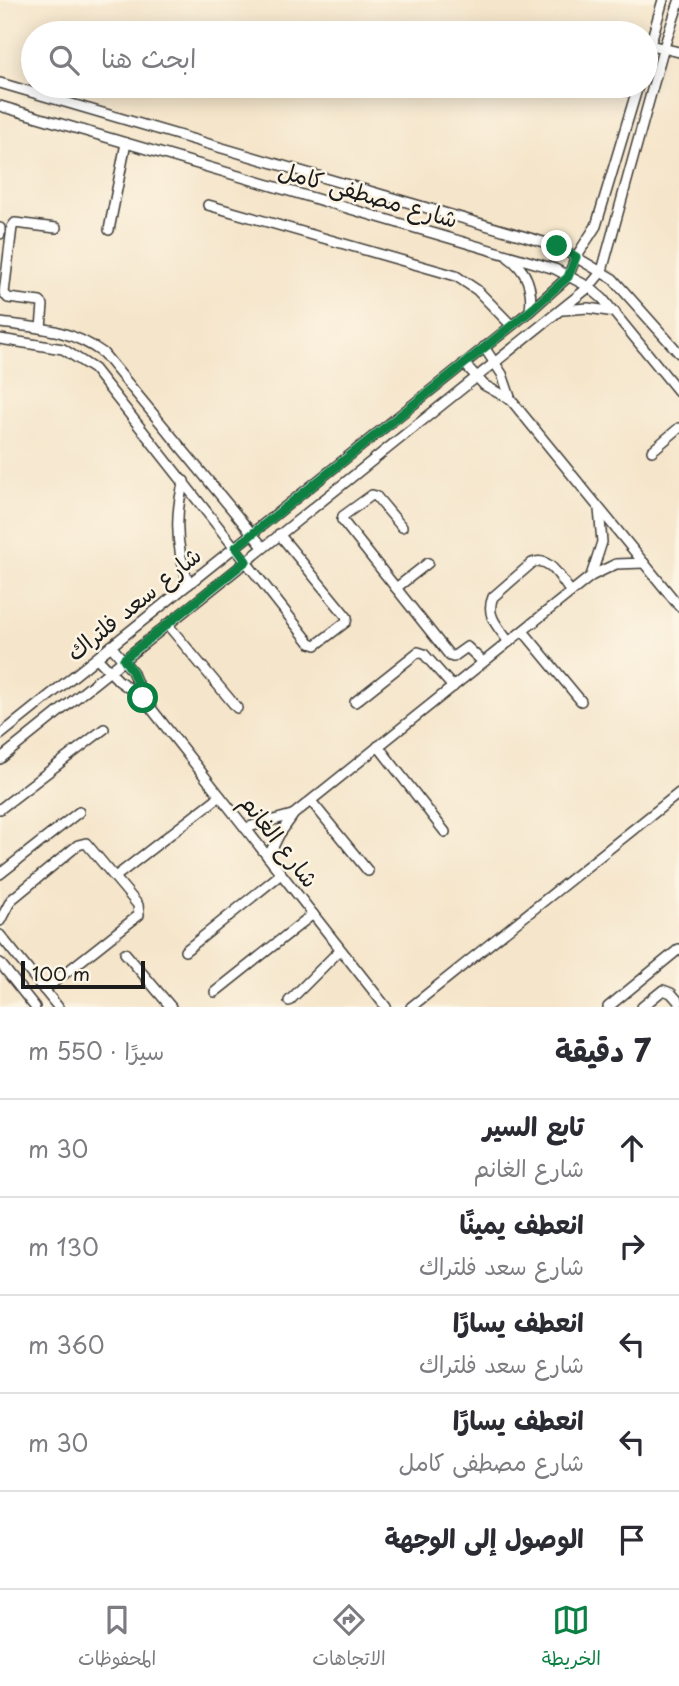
<!DOCTYPE html>
<html lang="ar">
<head>
<meta charset="utf-8">
<style>
  body { margin:0; font-family:"Playpen Sans","Playpen Sans Arabic",sans-serif; background:#f7f7f7; color:#2b2b33; direction:rtl }
  .scale { position:absolute; left:21px; bottom:18px; width:124px; box-sizing:border-box; padding-left:7px; border:4px solid #1c1c1c; border-top:0; font-size:19px; line-height:24px; white-space:nowrap; color:#1c1c1c; -webkit-text-stroke:5px #fcf5e5; paint-order:stroke }
  .stop { position:absolute; width:21px; height:21px; margin:-16px; border:5px solid #0b8043; border-radius:50%; background:#fff }
  .stop.end { background:#0b8043; border-color:#fff; box-shadow:0 2px 7px #0008 }
  .list { margin:0; padding:0; list-style:none }
  h2 { display:flex; justify-content:space-between; align-items:center; height:91px; margin:0; padding:0 28px; font-size:30px }
  h2 small { font-size:23px; font-weight:400; color:#7c7c81 }
  .list li { display:grid; grid-template-columns:46px 1fr auto; gap:21px; align-items:center; box-sizing:border-box; height:98px; padding:0 28px; border-top:2px solid #e1e1e2 }
  .list b { display:block; font-size:26px; white-space:nowrap }
  .list p { margin:0; font-size:23px; white-space:nowrap; color:#7c7c81 }
  .list em { font-size:23px; font-style:normal; color:#7c7c81 }
  .icon { flex:none; width:38px; height:38px; fill:none; stroke:currentColor; stroke-width:2; stroke-linecap:round; stroke-linejoin:round }
  .map { position:relative; flex:none; width:679px; height:1007px; overflow:hidden; direction:ltr }
  .search { position:absolute; background:#fff; box-shadow:0 4px 18px #0003; left:21px; right:21px; top:21px; height:77px; display:flex; align-items:center; gap:18px; box-sizing:border-box; padding:0 24px; border-radius:38px; color:#7c7c81; font-size:26px }
  .sheet { height:581px; background:#fff }
  nav { display:flex; justify-content:space-around; align-items:center; box-sizing:border-box; height:98px; border-top:2px solid #e1e1e2; background:#fff; font-size:19px; color:#7c7c81 }
  nav a { display:grid; justify-items:center; gap:4px }
  nav .on { color:#0b8043 }
  .map>svg:first-child { display:block }
  .lines { fill:none; stroke-linecap:round; stroke-linejoin:round }
  .minor-casing { stroke:#3d3a36; stroke-width:12 }
  .minor { stroke:#fff; stroke-width:9 }
  .route { stroke:#0b8043; stroke-width:9 }
  .labels { text-anchor:middle; stroke-width:5; stroke-linejoin:round; paint-order:stroke }
  .street-label { font-size:23px; fill:#1c1c1c; stroke:#fcf5e5 }
</style>
</head>
<body>
<div class="map">
<svg width="679" height="1007" viewBox="0 0 679 1007">
  <rect width="100%" height="100%" fill="#fcf5e5"/>
  <filter id="ink" filterUnits="userSpaceOnUse"><feTurbulence type="fractalNoise" baseFrequency=".0143" numOctaves="2"/><feDisplacementMap in="SourceGraphic" scale="14" xChannelSelector="R" yChannelSelector="G"/><feConvolveMatrix kernelMatrix="1 2 1 2 8 2 1 2 1" color-interpolation-filters="sRGB"/></filter>
  <filter id="wash" filterUnits="userSpaceOnUse"><feTurbulence type="fractalNoise" baseFrequency=".00686" numOctaves="4" result="noise"/><feDisplacementMap in="SourceGraphic" scale="28" xChannelSelector="R" yChannelSelector="G"/><feGaussianBlur stdDeviation="1.57" result="paint"/><feColorMatrix in="noise" values="0 0 0 0 0 0 0 0 0 0 0 0 0 0 0 0 0 1.4 0 .05"/><feComposite in="paint" operator="in"/></filter>
  <g filter="url(#wash)">
    <rect width="100%" height="100%" fill="#f5e5ca"/>
  </g>
  <g filter="url(#ink)">
    <g class="lines">
      <defs>
        <g id="minor">
          <polyline points="650,45 679,52"/>
          <polyline points="646,59 663,0"/>
          <polyline points="0,83 557,246 613,279 679,353"/>
          <polyline points="0,106 555,269 589,287 603,299 679,392"/>
          <polyline points="208,205 456,276 477,290 511,325"/>
          <polyline points="0,228 0,234"/>
          <polyline points="109,230 126,143"/>
          <path d="M508,257c19,13 25,32 22,54"/>
          <polyline points="563,310 588,308 615,312"/>
          <path d="M0,323c40,5 70,6 103,30l160,194"/>
          <polyline points="41,328 43,305 40,302 8,298 4,293 12,227 15,223 56,228"/>
          <polyline points="0,339 63,349 94,369 310,643 316,645 346,622 347,617 279,534"/>
          <polyline points="484,347 502,374 511,400 679,606"/>
          <polyline points="464,363 484,385 511,400"/>
          <polyline points="652,451 679,428"/>
          <path d="M184,481c-10,35 -8,69 5,103"/>
          <polyline points="402,527 376,496 372,495 343,516 342,520 450,656 453,657 467,647 483,662"/>
          <polyline points="591,576 602,542 599,509"/>
          <polyline points="396,588 428,563"/>
          <polyline points="167,624 237,708"/>
          <polyline points="523,631 581,701"/>
          <path d="M509,642c-11,-15 -24,-27 -16,-45l39,-34c18,-8 29,17 39,29"/>
          <polyline points="111,646 132,671 143,698"/>
          <polyline points="97,658 119,681 143,698 386,1007"/>
          <polyline points="355,702 418,652 424,654 453,687"/>
          <polyline points="0,735 530,311 568,277 576,257 596,226 638,86"/>
          <polyline points="378,746 445,832"/>
          <polyline points="0,759 589,287 602,271 663,50 679,2"/>
          <polyline points="311,801 368,871"/>
          <polyline points="0,809 104,729"/>
          <polyline points="245,828 292,815"/>
          <polyline points="268,857 279,835 294,814 591,576 616,564 644,563"/>
          <polyline points="0,874 79,812"/>
          <polyline points="115,877 220,796"/>
          <polyline points="0,921 11,900 78,845 86,843 138,905 139,915 44,990"/>
          <polyline points="0,935 58,1007"/>
          <polyline points="185,951 281,874"/>
          <polyline points="125,953 171,1007"/>
          <polyline points="0,963 35,1007"/>
          <polyline points="215,992 313,914"/>
          <polyline points="289,1001 340,950"/>
          <polyline points="411,1007 679,793"/>
          <polyline points="608,1007 679,949"/>
          <polyline points="642,1007 663,990 671,993 679,1002"/>
        </g>
      </defs>
      <use href="#minor" class="minor-casing"/>
      <use href="#minor" class="minor"/>
    </g>
  </g>
  <g class="lines" filter="url(#ink)">
    <polyline class="route" points="143,698 132,671 124,659 246,561 236,547 530,311 568,277 576,257 557,246"/>
  </g>
  <g class="labels">
    <g class="street-label">
      <text transform="translate(368 195) rotate(16)" y="8">شارع مصطفى كامل</text>
      <text transform="translate(134 604) rotate(-39)" y="8">شارع سعد فلتراك</text>
      <text transform="translate(279 841) rotate(52)" y="8">شارع الغانم</text>
    </g>
  </g>
</svg>
<div class="scale">100 m</div>
<div class="stop" style="left:143px;top:698px"></div>
<div class="stop end" style="left:557px;top:246px"></div>
<div class="search"><svg class="icon" aria-label="search" viewBox="0 0 24 24"><circle cx="10" cy="10" r="6"/><path d="M15 15l6 6"/></svg>ابحث هنا</div>
</div>
<section class="sheet">
<h2>7 دقيقة<small>سيرًا · 550 m</small></h2>
<ul class="list">
<li><svg class="icon" aria-label="ahead" viewBox="0 0 24 24"><path d="M12 20V5M6 11l6-6 6 6"/></svg><div><b>تابع السير</b><p>شارع الغانم</p></div><em>30 m</em></li>
<li><svg class="icon" aria-label="right" viewBox="0 0 24 24"><path d="M7 20v-9h11M14 6l5 5-5 5"/></svg><div><b>انعطف يمينًا</b><p>شارع سعد فلتراك</p></div><em>130 m</em></li>
<li><svg class="icon" aria-label="left" viewBox="0 0 24 24"><path d="M17 20v-9H6M10 6l-5 5 5 5"/></svg><div><b>انعطف يسارًا</b><p>شارع سعد فلتراك</p></div><em>360 m</em></li>
<li><svg class="icon" aria-label="left" viewBox="0 0 24 24"><path d="M17 20v-9H6M10 6l-5 5 5 5"/></svg><div><b>انعطف يسارًا</b><p>شارع مصطفى كامل</p></div><em>30 m</em></li>
<li><svg class="icon" aria-label="arrive" viewBox="0 0 24 24"><path d="M6 21V4h12l-3 4 3 4H6"/></svg><div><b>الوصول إلى الوجهة</b></div></li>
</ul>
</section>
<nav>
<a class="on"><svg class="icon" aria-label="map" viewBox="0 0 24 24"><path d="M3 6l6-2 6 2 6-2v14l-6 2-6-2-6 2zM9 4v14M15 6v14"/></svg>الخريطة</a>
<a><svg class="icon" aria-label="directions" viewBox="0 0 24 24"><path d="M12 3l9 9-9 9-9-9zM9 14v-3h6M13 9l2 2-2 2"/></svg>الاتجاهات</a>
<a><svg class="icon" aria-label="saved" viewBox="0 0 24 24"><path d="M7 4h10v16l-5-4-5 4z"/></svg>المحفوظات</a>
</nav>
</body>
</html>
